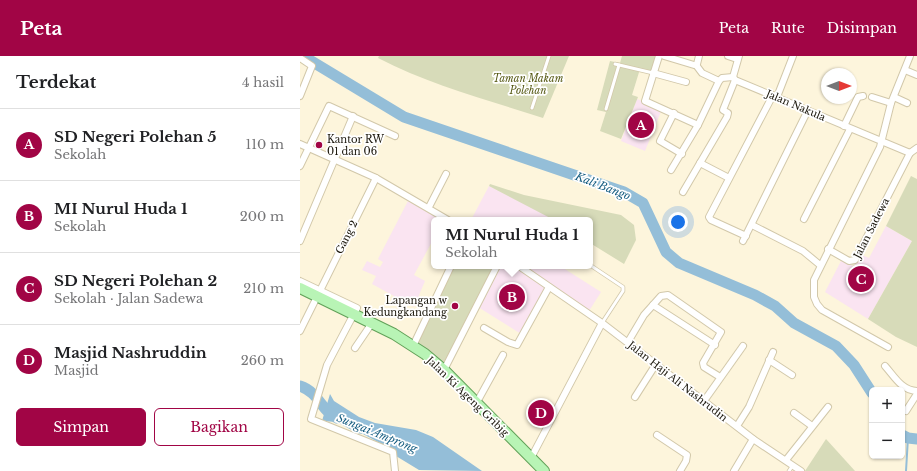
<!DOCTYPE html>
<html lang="id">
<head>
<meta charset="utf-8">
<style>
  body { margin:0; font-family:"Libre Baskerville",serif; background:#f2f2f2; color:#202124 }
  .controls { position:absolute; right:12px; bottom:12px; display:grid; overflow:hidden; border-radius:6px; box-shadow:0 1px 3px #0004 }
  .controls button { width:36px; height:36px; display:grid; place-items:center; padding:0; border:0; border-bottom:1px solid #e0e0e0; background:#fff; color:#202124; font:20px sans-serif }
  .compass { position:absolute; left:521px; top:12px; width:36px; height:36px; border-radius:50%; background:#fff; box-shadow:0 1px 3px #0004; rotate:90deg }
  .you { position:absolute; left:378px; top:166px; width:14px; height:14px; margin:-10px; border:3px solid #fff; border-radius:50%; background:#1a73e8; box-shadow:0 0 0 6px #1a73e833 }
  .badge { display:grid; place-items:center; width:26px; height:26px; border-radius:50%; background:#a10545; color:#fff; font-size:13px; font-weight:700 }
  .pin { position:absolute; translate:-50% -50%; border:2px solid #fff; box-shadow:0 1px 4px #0006 }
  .popup { position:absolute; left:131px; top:161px; width:162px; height:52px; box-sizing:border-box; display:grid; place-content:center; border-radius:6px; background:#fff; filter:drop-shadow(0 1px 3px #0005); font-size:13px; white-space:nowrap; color:#757577 }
  .popup b { font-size:15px; color:#202124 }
  .popup::after { content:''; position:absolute; left:50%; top:100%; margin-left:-8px; border:8px solid transparent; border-top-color:#fff }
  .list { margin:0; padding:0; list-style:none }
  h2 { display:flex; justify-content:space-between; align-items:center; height:52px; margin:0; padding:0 16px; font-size:17px }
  h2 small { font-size:13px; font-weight:400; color:#757577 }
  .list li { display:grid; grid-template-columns:26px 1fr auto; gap:12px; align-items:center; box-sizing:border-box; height:72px; padding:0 16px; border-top:1px solid #e0e0e0 }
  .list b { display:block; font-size:15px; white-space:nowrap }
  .list p { margin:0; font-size:13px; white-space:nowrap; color:#757577 }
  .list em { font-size:13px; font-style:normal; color:#757577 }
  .actions { display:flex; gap:8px; padding:12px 16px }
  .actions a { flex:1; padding:9px 0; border:1px solid #a10545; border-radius:6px; text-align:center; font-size:14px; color:#a10545 }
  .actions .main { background:#a10545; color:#fff }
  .map { position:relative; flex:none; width:617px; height:415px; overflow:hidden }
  header { display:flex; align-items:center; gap:24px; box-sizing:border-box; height:56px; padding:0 20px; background:#a10545; color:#fff }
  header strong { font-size:19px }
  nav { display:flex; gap:22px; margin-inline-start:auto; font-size:14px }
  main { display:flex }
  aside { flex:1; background:#fff }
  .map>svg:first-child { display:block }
  .education { fill:#fae4f1 }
  .green { fill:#d7dbb9 }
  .water { fill:#94bed8 }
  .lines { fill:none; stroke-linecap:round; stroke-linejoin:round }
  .stream { stroke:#94bed8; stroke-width:2 }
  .river { stroke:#94bed8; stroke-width:11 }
  .lane-casing { stroke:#d2c8aa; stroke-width:4.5 }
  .street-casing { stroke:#d2c8aa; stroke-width:8 }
  .primary-casing { stroke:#62a159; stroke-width:12 }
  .lane { stroke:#fff; stroke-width:3 }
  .street { stroke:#fff; stroke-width:6 }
  .primary { stroke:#b8f4b5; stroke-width:10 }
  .poi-dot { fill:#a10545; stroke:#fff; stroke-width:1.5 }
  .labels { text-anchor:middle; stroke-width:3.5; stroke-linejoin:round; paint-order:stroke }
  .park-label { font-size:10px; font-style:italic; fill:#565914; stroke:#fff }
  .street-label { font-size:10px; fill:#1a160b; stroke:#fff }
  .poi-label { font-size:10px; fill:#1a160b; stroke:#fff; text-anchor:start }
  .water-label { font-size:11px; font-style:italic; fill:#165d81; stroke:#fff }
</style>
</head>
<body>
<header>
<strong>Peta</strong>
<nav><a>Peta</a><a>Rute</a><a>Disimpan</a></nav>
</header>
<main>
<aside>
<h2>Terdekat<small>4 hasil</small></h2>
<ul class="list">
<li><span class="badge">A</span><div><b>SD Negeri Polehan 5</b><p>Sekolah</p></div><em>110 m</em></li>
<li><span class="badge">B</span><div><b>MI Nurul Huda 1</b><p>Sekolah</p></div><em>200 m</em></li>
<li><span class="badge">C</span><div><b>SD Negeri Polehan 2</b><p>Sekolah · Jalan Sadewa</p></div><em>210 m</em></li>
<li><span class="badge">D</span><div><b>Masjid Nashruddin</b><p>Masjid</p></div><em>260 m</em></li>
</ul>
<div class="actions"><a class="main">Simpan</a><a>Bagikan</a></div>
</aside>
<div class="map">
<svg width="617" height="415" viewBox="0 0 617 415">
  <rect width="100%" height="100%" fill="#fdf5dc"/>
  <g class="education">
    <polygon points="337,43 362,53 345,95 321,85"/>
    <polygon points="189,130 231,151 248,160 246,164 171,164"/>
    <polygon points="108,145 141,162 142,164 134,164 134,182 114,219 125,225 114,251 72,228 76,220 62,214 67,205 80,211 83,206 78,203"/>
    <polygon points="586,170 612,185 568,263 525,236 542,203 554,211 560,198 569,202"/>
    <polygon points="199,210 213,210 246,231 221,278 178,251"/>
    <polygon points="226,210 260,210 301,236 289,255 225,213"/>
  </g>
  <g class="green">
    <path d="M79,0h190l-26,62c-55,-18 -113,-33 -165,-60z"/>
    <polygon points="322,0 357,0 352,15 340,13 332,39 338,41 321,83 300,75 306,56 297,54 310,5 320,7"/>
    <polygon points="611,120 617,123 617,291 596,281 568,263 612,185 586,170"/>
    <polygon points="190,128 224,139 321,159 334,169 336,184 324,208 290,187 290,164 254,164 189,130"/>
    <polygon points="154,210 194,210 144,308 118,287"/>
    <polygon points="526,383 555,415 505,415"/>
  </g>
  <polygon class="water" points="30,338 34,345 59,361 75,367 116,374 133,381 182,415 119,414 96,400 91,393 63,378 57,377 37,366 22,365"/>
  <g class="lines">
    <polyline class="stream" points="606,415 608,382"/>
    <g class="river">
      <polyline points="3,0 104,61 324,136 343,147 366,196 379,207 455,239 475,250 494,267 536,290 554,309 572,337"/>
      <path d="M0,330c20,7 20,24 37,32"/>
      <polyline points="602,379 608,382 617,383"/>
    </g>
    <defs>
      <g id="lane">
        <polyline points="315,8 353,17"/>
        <polyline points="232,52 249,0"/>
        <polyline points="306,53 319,9"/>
        <polyline points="290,209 323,231 323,235 302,267"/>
        <polyline points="489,415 493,409"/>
      </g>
      <g id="street">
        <polyline points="359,0 345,45 398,69"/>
        <polyline points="364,0 394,9 397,8 399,0"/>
        <polyline points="428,0 437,3"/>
        <polyline points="0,2 12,10 0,40"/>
        <polyline points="396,9 402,17 419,25"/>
        <polyline points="605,14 617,19"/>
        <polyline points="353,17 386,26"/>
        <polyline points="433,21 435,24 610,97"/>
        <polyline points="433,21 439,0"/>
        <polyline points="477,41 493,0"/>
        <polyline points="572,41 591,47"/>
        <polyline points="594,41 607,47"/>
        <polyline points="374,57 360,85 382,98"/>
        <polyline points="544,70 558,41 563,40"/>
        <polyline points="0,88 76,122 148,164"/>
        <polyline points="610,97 617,92"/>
        <polyline points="400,107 429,122"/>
        <polyline points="0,110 29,50 95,80"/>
        <polyline points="371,114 398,69 419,25 422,22 433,21"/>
        <polyline points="383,136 427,61 428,57 423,54 435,24"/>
        <polyline points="129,151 146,118"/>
        <polyline points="504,163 550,73"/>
        <polyline points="452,169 503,195 520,209"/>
        <polyline points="446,180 411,164 409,161 473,39"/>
        <polyline points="0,185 53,60"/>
        <polyline points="443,185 508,54"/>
        <polyline points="528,193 549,205 555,204 610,97"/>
        <polyline points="219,210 302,267 453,383 501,415"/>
        <polyline points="0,225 57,252 27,309 11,363 93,396 95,415"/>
        <polyline points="353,249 415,289"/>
        <polyline points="184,272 208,286 217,289 249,231"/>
        <polyline points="0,275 76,122"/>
        <polyline points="328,286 344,259 361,240 368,239 421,276 403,307 404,311 420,321"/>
        <polyline points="113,290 151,210"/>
        <polyline points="588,291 522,254 517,248 514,241 514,224 580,91 591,47 610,0"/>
        <polyline points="55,292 72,267"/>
        <polyline points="469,304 492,319"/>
        <path d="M585,310c9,10 17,25 32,25"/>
        <polyline points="144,314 197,210"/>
        <polyline points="335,341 356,308"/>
        <polyline points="404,345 443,290"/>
        <polyline points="177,346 203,299"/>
        <polyline points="606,355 617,338"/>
        <polyline points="494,357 512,370"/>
        <polyline points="437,370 449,351 473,296"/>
        <polyline points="357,379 387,399 386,405 380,415"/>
        <polyline points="231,402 302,267"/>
        <polyline points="486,404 528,351"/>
        <polyline points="434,415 453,383"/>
      </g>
      <polyline id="primary" points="0,232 94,278 125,298 144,314 244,415"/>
    </defs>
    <use href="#lane" class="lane-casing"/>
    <use href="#street" class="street-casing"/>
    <use href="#primary" class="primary-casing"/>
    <use href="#lane" class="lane"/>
    <use href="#street" class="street"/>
    <use href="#primary" class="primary"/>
  </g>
  <g class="poi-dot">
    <circle cx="19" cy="89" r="4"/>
    <circle cx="155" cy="250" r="4"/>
  </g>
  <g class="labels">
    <g class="park-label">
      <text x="228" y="26">Taman Makam<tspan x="228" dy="12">Polehan</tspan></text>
    </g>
    <g class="street-label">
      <text transform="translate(496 49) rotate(23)" y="4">Jalan Nakula</text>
      <text transform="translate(571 172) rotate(-63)" y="4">Jalan Sadewa</text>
      <text transform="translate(46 181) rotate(-63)" y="4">Gang 2</text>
      <text transform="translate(378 325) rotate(38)" y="4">Jalan Haji Ali Nashrudin</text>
      <text transform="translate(168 340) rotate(44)" y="4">Jalan Ki Ageng Gribig</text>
    </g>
    <g class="poi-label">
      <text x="27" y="87">Kantor RW<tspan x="27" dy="12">01 dan 06</tspan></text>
      <text x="147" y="248" text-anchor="end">Lapangan w<tspan x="147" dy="12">Kedungkandang</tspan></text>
    </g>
    <g class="water-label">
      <text transform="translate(303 130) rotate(21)" y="4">Kali Bango</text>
      <text transform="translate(77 377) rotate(22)" y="4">Sungai Amprong</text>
    </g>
  </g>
</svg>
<div class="controls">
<button>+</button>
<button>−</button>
</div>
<svg class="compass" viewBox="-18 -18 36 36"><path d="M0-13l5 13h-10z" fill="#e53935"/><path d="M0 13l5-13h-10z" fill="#757577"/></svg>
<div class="you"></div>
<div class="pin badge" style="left:341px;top:69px">A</div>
<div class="pin badge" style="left:212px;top:241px">B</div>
<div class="popup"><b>MI Nurul Huda 1</b>Sekolah</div>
<div class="pin badge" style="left:561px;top:223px">C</div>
<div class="pin badge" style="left:241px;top:357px">D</div>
</div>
</main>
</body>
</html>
